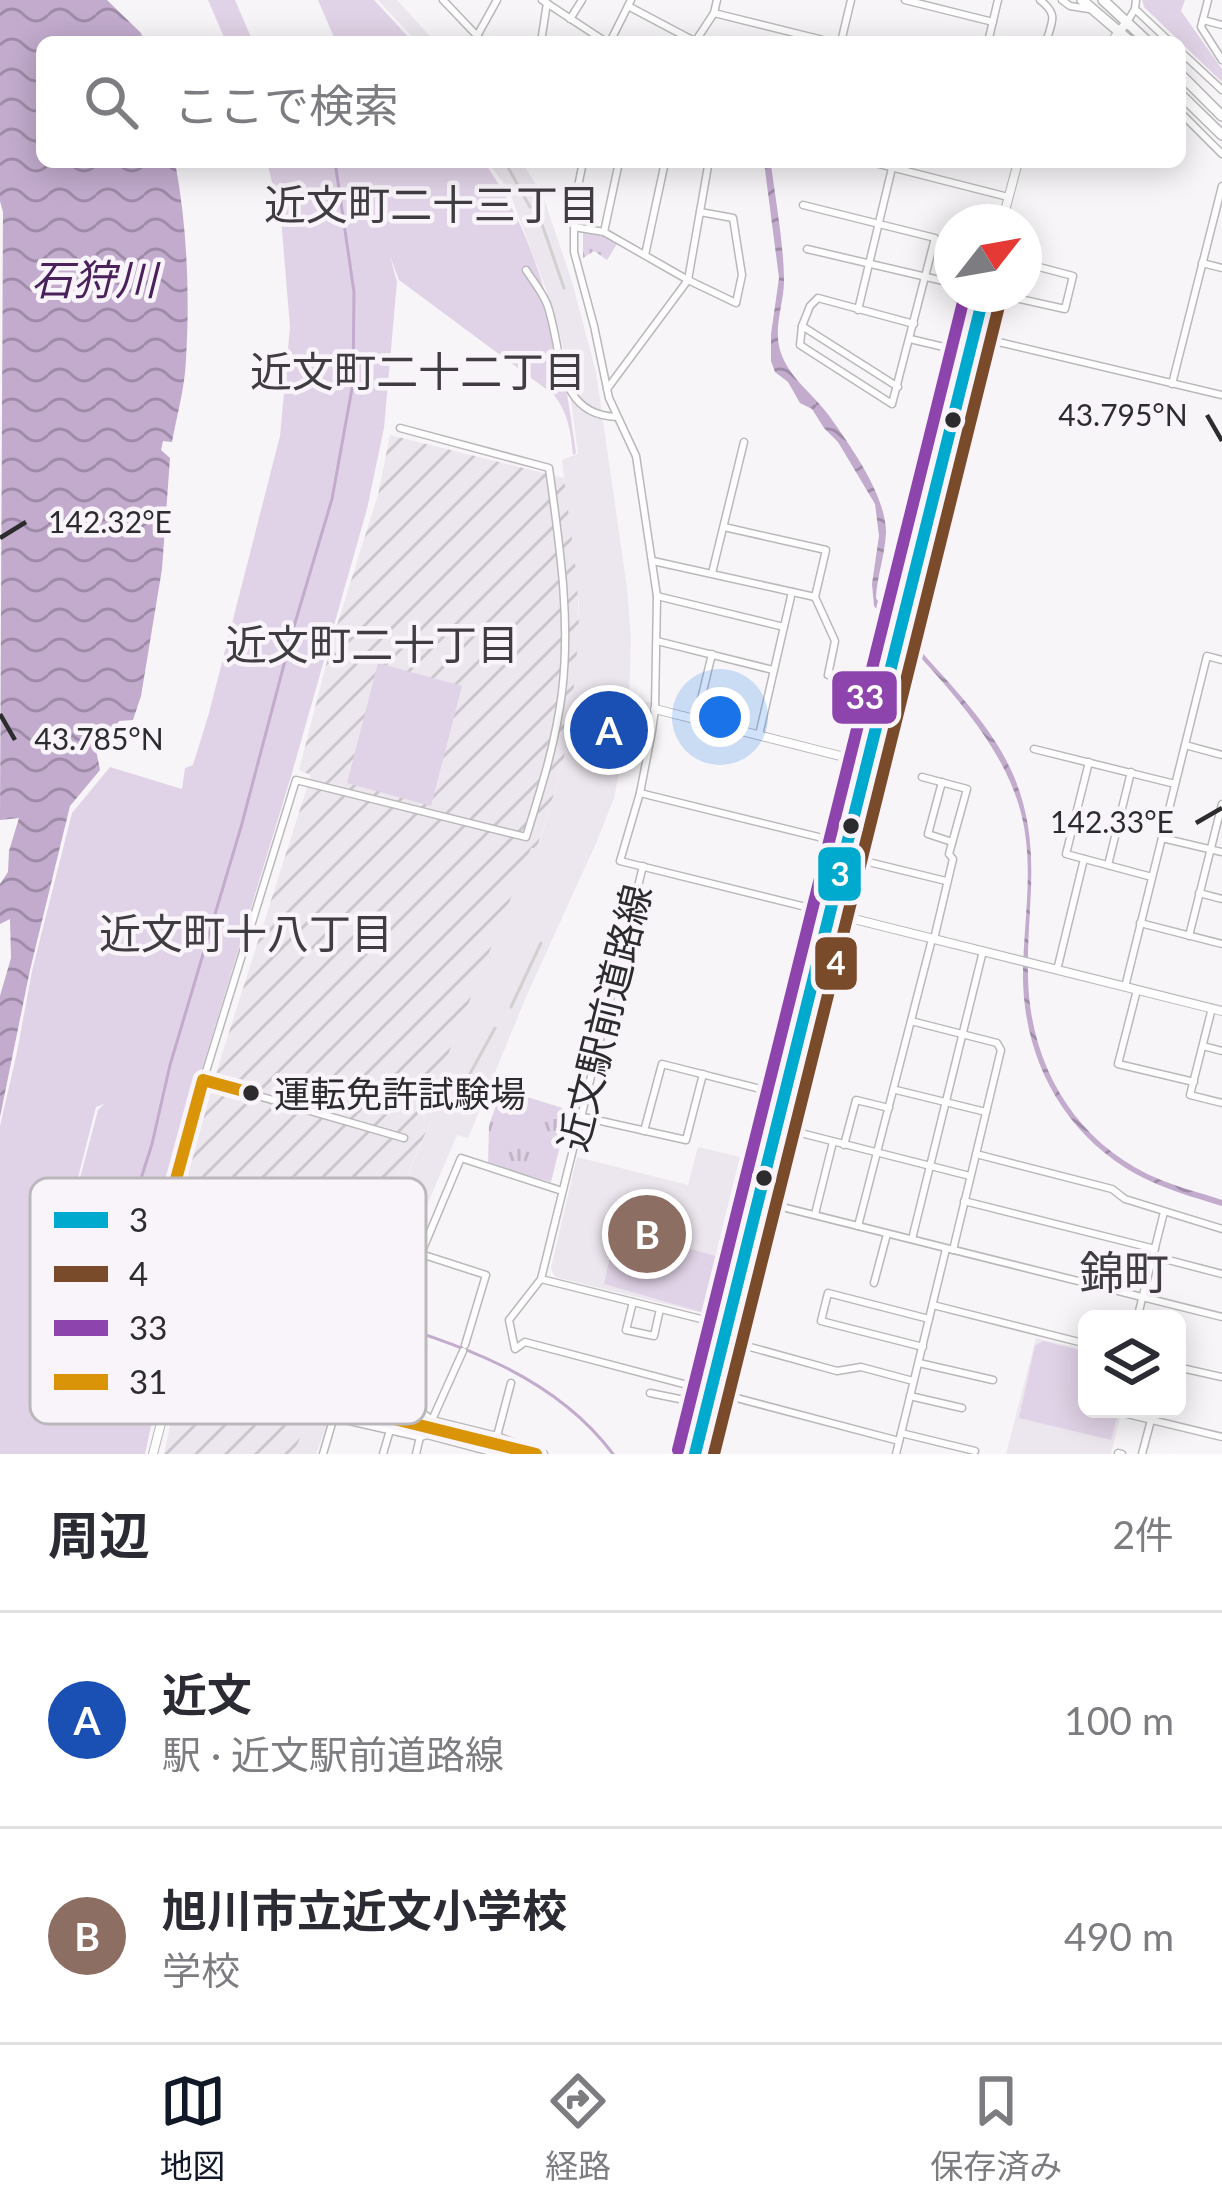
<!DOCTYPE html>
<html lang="ja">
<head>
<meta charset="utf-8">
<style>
  body { margin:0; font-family:Lato,"Noto Sans JP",sans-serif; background:#f7f7f7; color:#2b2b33 }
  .controls { position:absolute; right:36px; bottom:36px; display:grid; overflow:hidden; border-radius:18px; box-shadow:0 6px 30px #0003 }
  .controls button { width:108px; height:108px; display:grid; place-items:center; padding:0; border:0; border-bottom:3px solid #e1e1e2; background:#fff; color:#2b2b33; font:60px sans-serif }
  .compass { position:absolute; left:934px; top:204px; width:108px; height:108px; border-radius:50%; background:#fff; box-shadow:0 6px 30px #0003; rotate:59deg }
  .you { position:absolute; left:720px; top:717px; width:42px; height:42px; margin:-30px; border:9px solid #fff; border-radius:50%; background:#1a73e8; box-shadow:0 0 0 18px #1a73e833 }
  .badge { display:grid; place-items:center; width:78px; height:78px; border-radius:50%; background:#111827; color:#fff; font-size:39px; font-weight:700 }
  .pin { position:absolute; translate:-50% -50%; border:6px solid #fff; box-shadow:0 3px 12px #0006 }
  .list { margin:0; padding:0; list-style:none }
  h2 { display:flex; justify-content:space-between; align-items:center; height:156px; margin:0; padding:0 48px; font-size:51px }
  h2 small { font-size:39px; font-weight:400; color:#7c7c81 }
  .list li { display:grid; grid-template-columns:78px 1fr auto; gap:36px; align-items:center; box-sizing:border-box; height:216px; padding:0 48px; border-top:3px solid #e1e1e2 }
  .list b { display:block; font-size:45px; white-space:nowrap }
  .list p { margin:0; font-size:39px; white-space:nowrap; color:#7c7c81 }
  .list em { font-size:39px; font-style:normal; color:#7c7c81 }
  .icon { flex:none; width:66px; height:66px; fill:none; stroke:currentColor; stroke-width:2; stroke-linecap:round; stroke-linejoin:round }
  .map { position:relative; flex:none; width:1222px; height:1454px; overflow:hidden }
  .search { position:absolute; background:#fff; box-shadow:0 6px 30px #0003; left:36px; right:36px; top:36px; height:132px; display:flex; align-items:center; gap:30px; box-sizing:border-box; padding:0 42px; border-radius:18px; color:#7c7c81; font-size:45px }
  .sheet { height:588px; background:#fff }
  nav { display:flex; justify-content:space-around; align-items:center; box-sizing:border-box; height:168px; border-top:3px solid #e1e1e2; background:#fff; font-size:33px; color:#7c7c81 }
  nav a { display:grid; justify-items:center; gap:6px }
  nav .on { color:#111827 }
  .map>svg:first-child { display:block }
  .built { fill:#ece6ee }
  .industrial { fill:url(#industrial-furrows) }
  .grass { fill:#e1d3e7; fill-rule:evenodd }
  .park { fill:url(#park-tufts) }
  .water { fill:url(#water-waves) }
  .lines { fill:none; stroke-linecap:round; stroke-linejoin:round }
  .stream { stroke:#c2abcd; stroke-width:3 }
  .tertiary-tunnel { stroke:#cecdcf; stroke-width:8; stroke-dasharray:8 4; stroke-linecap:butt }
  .minor-casing { stroke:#bab8ba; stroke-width:9 }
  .tertiary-casing { stroke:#bab8ba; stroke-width:10 }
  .secondary-casing { stroke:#bab8ba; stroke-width:10 }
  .trunk-casing { stroke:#bab8ba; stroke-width:12 }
  .minor { stroke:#fefefe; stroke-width:6 }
  .tertiary { stroke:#fefefe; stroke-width:8 }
  .secondary { stroke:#fefefe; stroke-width:8 }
  .trunk { stroke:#fefefe; stroke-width:9 }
  .rail { stroke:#d1d0d1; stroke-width:3 }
  .bus-1-casing { stroke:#f8f4f9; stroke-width:21 }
  .bus-2-casing { stroke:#f8f4f9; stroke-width:21 }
  .bus-3-casing { stroke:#f8f4f9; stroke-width:21 }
  .bus-4-casing { stroke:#f8f4f9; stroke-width:21 }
  .bus-1 { stroke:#00a9ce; stroke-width:12 }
  .bus-2 { stroke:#7a4b2a; stroke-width:12 }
  .bus-3 { stroke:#8e44ad; stroke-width:12 }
  .bus-4 { stroke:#d99407; stroke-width:12 }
  .ticks { fill:none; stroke:#2c2b2d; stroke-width:4.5 }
  .bus-dot { fill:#2c2b2d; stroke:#f8f4f9; stroke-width:4.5 }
  .labels { text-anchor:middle; stroke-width:9; stroke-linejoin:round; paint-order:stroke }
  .bus-label { font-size:36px; fill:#2c2b2d; stroke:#f8f4f9; text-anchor:start }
  .street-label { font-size:39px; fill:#2c2b2d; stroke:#f8f4f9 }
  .neighbourhood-label { font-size:42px; fill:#403d42; stroke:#f8f4f9 }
  .water-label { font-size:42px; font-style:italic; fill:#4b215b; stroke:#f8f4f9 }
  .quarter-label { font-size:45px; fill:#403d42; stroke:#f8f4f9 }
  .key { fill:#f8f4f9; stroke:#bbb8bc; stroke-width:3 }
  .key-label { font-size:33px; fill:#2c2b2d }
  .ticks-label { font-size:30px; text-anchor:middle; fill:#2c2b2d; stroke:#f8f4f9; stroke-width:9; stroke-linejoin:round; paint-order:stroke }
  .line-badge { stroke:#f8f4f9; stroke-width:4.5 }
  .badge-label { font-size:33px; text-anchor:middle; font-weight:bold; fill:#fff }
</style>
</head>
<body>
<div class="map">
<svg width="1222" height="1454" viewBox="0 0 1222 1454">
  <defs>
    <pattern id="industrial-furrows" width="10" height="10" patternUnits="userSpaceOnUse" patternTransform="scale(3)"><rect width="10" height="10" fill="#ece6ee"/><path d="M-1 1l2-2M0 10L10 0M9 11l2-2" fill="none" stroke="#cbc5cc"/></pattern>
    <pattern id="park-tufts" width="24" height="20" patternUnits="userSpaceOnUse" patternTransform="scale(3)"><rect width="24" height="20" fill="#e1d3e7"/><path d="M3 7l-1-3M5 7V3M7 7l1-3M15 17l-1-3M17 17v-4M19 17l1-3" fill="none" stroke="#c1b5c6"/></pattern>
    <pattern id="water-waves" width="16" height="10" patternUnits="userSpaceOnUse" patternTransform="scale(3)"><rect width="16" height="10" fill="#c2abcd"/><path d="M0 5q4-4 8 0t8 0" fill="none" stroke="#9e8ba7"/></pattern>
  </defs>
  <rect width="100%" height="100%" fill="#f7f5f8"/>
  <g class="built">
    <polygon points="378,0 397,0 435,42 417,42"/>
    <polygon points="488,162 522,162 543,196 572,282 596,372 627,588 631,641 629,699 652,703 647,740 626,738 614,798 597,841 526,997 468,1138 457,1135 348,1389 340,1388 316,1454 293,1454 321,1392 316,1390 431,1121 423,1117 531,847 538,847 561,771 570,729 579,605 562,460 578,454 565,354 547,292 509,191"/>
    <polygon points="698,1147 740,1157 732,1195 745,1199 716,1312 711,1315 555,1277 551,1268 577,1157 688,1185"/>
    <polygon points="1036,1338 1087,1350 1087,1409 1122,1409 1111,1454 1006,1454"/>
  </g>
  <polygon class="industrial" points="390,435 564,478 577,579 579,629 570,729 561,771 537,848 531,848 423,1117 431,1120 316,1389 321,1391 293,1454 164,1454 185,1356 165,1338 154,1304 158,1279 218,1067 311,775 299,770 333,638 378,495"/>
  <g class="grass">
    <polygon points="208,0 235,0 253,42 226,42"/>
    <polygon points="318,0 374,0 413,42 336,42"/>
    <polygon points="1142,0 1185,0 1181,11 1222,69 1222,82 1144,7"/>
    <path d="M267,162h217c61,85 78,191 92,291l-3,2c-2,-23 -5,-42 -19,-60l-155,-115 -9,-24 7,26 -13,146 -17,81 -75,264 -161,530 12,39 21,25 -19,87h-145v-328l17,-74 15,-81 40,-158 38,-46 72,22 3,-21 8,-3 16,-52 71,-277 10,-109 -9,-109zM104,1104l-6,6 -65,245 63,-248z"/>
    <polygon points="378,663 462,686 431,806 347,783"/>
    <polygon points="623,1230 726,1259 715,1305 705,1313 604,1284 615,1233 622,1235"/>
    <polygon points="1043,1341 1087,1352 1087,1409 1119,1409 1111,1440 1019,1418 1035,1346"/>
  </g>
  <g class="park">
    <polygon points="583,232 602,235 617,244 607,260 594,251 583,258"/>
    <polygon points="502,1089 569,1110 551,1182 488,1163 489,1125"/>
  </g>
  <g class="water">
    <path d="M0,0h107l34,33 3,9h-102v120h133c12,63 15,132 11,197 -1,28 -9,56 -14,83l-9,-1 -2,9 9,8 -8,111 -21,127 -8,24 -14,1 -12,20 -11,9 4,20 -30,36 -40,164 -30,147v-121l11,-38 -1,-39 -10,5v-40l8,-12 1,-21 10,-33 -19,2 3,-608 -3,-11z"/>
    <path d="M764,162h6l1,3c5,37 12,75 13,112 1,25 -11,48 -4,73 8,28 34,44 50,67 21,30 56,78 56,116 -1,22 -9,43 -10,65 9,15 23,28 35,42 37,43 82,85 104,139 28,70 11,128 13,199 2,89 49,168 133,202 19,8 41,13 61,20v6c-29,-9 -59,-17 -86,-32 -72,-40 -112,-114 -113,-196 0,-55 12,-111 -2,-165 -20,-79 -94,-146 -147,-207l-2,-22 7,-48 -4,-32 -37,-62 -14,-14 -12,-19 -12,-6 -12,-21 -13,-10 -4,-11v-27l8,-56z"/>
  </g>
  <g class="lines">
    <g class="stream">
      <polyline points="161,1219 140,1198 138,1188 152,1144 170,1065 241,827 295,623 332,499 353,383 354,292 335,162"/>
      <polyline points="167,1226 207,1267 231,1284 335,1313 355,1313"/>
      <path d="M366,1316c92,28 187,58 247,138"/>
    </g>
    <polyline class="tertiary-tunnel" points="315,1400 340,1406"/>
    <defs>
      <g id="minor">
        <polyline points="443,0 483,42"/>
        <polyline points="542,0 606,42"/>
        <polyline points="905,0 993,22"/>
        <path d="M1040,0c19,15 12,21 6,42"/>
        <polyline points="1062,0 1070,6 1089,9"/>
        <polyline points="1208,0 1201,27 1222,60"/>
        <polyline points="628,6 696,42"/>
        <polyline points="1135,9 1170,42"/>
        <polyline points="714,13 831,42"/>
        <polyline points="570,19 582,0"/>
        <polyline points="1203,20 1222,25"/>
        <polyline points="1127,22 1135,9 1136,0"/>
        <polyline points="477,36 497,0"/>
        <polyline points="541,42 547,3"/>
        <polyline points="610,42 631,0"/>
        <polyline points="695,42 714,13 717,0"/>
        <polyline points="841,42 851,0"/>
        <polyline points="988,42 998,0"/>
        <polyline points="1180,51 1222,90"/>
        <polyline points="1180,112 1222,154"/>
        <polyline points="583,162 574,206 574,252 594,326 609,398 636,456 657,596 655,709 652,731 640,793 620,861 830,913"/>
        <polyline points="871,162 1008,197"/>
        <polyline points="574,227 604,232 688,280 736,303 742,275 733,218 700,212"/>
        <polyline points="604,232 619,162"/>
        <polyline points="807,249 952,283"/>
        <polyline points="645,255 665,162"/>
        <polyline points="1202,263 1222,268"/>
        <path d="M526,270c7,11 16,22 21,34 16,44 7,111 70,113"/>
        <polyline points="997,294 1065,309 1073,276 1024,263"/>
        <polyline points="858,310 892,168"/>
        <polyline points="802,326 800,345 892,404 935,238 803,205"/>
        <polyline points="973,336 1222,395"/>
        <polyline points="910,339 969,353"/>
        <polyline points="1172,384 1222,186"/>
        <polyline points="898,387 802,326 810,306 818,298 914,324"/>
        <polyline points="607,389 688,280 708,166 702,162"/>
        <polyline points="724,527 826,550 815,597 835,641 828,675 885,690"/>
        <polyline points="653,561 815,597"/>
        <polyline points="712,573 744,442"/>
        <polyline points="657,596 784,627"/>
        <polyline points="657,641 773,670"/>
        <polyline points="696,720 712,654"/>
        <polyline points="759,735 792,592"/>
        <polyline points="1185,745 1222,755"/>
        <polyline points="1034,749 1175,784"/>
        <polyline points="1089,762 1066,854 1152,877"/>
        <polyline points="922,777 967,789 949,854 953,859 934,939"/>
        <polyline points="942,782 928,834 952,842"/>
        <polyline points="640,793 847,844"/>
        <polyline points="1162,838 1222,852"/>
        <polyline points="844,856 946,881"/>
        <polyline points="1108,865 1131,772"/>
        <polyline points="643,866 541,1279 509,1320 515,1349 525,1342 899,1441"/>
        <polyline points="1199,893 1222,899"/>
        <polyline points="1140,923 1222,944"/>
        <polyline points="1189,936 1222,804"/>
        <polyline points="1057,970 1084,859"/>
        <polyline points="1125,987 1207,656 1222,660"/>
        <polyline points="1137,990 1118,1064 1194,1082"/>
        <polyline points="1212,1008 1190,1095 1222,1103"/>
        <polyline points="911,1021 997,1043 1001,1050 953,1250"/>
        <polyline points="1203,1046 1222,1051"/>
        <polyline points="203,1080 404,1138"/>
        <polyline points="896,1090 986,1112"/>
        <polyline points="583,1117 686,1140 703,1074"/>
        <polyline points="777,1127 970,1176"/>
        <polyline points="644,1131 662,1064 784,1095"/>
        <polyline points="844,1145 856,1100 889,1108"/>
        <polyline points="976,1154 1112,1189 1125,1199 1222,1229"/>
        <polyline points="758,1201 1222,1317"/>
        <polyline points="964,1201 1155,1249"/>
        <polyline points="815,1214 833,1142"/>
        <polyline points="858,1226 932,939"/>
        <polyline points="912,1239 983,951"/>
        <polyline points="421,1254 486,1275 465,1345"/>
        <polyline points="1153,1256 1222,1274"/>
        <polyline points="541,1279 729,1326"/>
        <polyline points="874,1283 887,1234"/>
        <polyline points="633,1302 626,1330 654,1336 660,1309"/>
        <polyline points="933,1305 1087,1344"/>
        <polyline points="1137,1319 1164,1212"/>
        <polyline points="388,1331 423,1346 397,1407"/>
        <polyline points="725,1340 837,1371 861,1367 913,1381"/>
        <polyline points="923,1347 821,1321 828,1293 929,1319"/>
        <polyline points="919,1363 993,1380"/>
        <path d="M176,1365c-22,-18 -33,-34 -33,-64l53,-197 100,-324 230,57c15,-48 30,-95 36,-145 9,-75 -3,-150 -13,-224l-149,-40"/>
        <polyline points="1177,1367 1222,1377"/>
        <polyline points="650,1393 709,1405"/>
        <polyline points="910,1396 962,1408"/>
        <polyline points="361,1397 461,1158 562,1191"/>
        <polyline points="1128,1409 1127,1414 1222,1437"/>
        <polyline points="336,1418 420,1437 427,1435 499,1454"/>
        <polyline points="432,1420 463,1351"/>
        <polyline points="901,1433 975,1451"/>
        <polyline points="497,1436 511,1383"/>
        <polyline points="1118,1453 1122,1454"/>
        <polyline points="323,1454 340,1396 346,1394 421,1412 432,1420 497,1436 544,1454"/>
        <polyline points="383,1454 390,1430"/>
        <polyline points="416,1454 420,1437"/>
        <polyline points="896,1454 946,1249"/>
        <polyline points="1142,1454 1151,1420"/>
      </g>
      <g id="tertiary">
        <polyline points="340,1406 536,1454"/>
        <polyline points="153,1454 176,1365 315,1400"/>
        <polyline points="695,1454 830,913"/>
      </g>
      <g id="secondary">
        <polyline points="1111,42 1127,22"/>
        <polyline points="1002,222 1018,162"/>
        <polyline points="984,294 830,913 1222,1011"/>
        <polyline points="655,709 868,763"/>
      </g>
      <g id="trunk">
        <polyline points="1082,0 1131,42"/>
        <polyline points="1103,0 1148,42"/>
        <polyline points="1180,74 1222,116"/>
        <polyline points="1180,94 1222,135"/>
      </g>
    </defs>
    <use href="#minor" class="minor-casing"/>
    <use href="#tertiary" class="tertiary-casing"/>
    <use href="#secondary" class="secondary-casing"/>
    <use href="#trunk" class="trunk-casing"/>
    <use href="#minor" class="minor"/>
    <use href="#tertiary" class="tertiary"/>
    <use href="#secondary" class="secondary"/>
    <use href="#trunk" class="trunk"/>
    <g class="rail">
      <polyline points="505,162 530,207"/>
      <polyline points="533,198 564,288"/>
      <polyline points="511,1007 541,943"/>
      <polyline points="460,1092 495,1028"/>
    </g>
    <defs>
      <polyline id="bus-1" points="695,1454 984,294"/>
      <polyline id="bus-2" points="714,1454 1001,298"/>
      <polyline id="bus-3" points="678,1450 965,294"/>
      <path id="bus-4" d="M251,1093l-48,-13 -60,221c1,28 12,46 33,64l360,89"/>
    </defs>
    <use href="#bus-1" class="bus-1-casing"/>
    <use href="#bus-2" class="bus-2-casing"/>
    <use href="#bus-3" class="bus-3-casing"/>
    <use href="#bus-4" class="bus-4-casing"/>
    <use href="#bus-1" class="bus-1"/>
    <use href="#bus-2" class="bus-2"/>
    <use href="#bus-3" class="bus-3"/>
    <use href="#bus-4" class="bus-4"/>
  </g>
  <path class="ticks" d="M1207,415l15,26M0,538l26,-16M0,714l15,26M1196,823l26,-15"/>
  <g class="bus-dot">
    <circle cx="953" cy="420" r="10"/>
    <circle cx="851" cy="826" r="10"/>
    <circle cx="251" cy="1093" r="10"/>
    <circle cx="764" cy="1178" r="10"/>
  </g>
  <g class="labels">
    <g class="bus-label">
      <text x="274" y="1107">運転免許試験場</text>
    </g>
    <g class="street-label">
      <text transform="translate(605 1018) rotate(-76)" y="14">近文駅前道路線</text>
    </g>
    <g class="neighbourhood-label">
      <text x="432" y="220">近文町二十三丁目</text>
      <text x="418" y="387">近文町二十二丁目</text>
      <text x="372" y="660">近文町二十丁目</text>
      <text x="246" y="949">近文町十八丁目</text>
    </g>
    <g class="water-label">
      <text x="94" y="295">石狩川</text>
    </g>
    <g class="quarter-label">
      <text x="1124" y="1289">錦町</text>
    </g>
  </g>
  <rect x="30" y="1178" width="396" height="246" rx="18" class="key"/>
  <rect x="54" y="1212" width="54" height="16" fill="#00a9ce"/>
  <rect x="54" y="1266" width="54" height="16" fill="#7a4b2a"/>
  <rect x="54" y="1320" width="54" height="16" fill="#8e44ad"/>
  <rect x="54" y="1374" width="54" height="16" fill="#d99407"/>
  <g class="key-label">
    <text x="129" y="1232">3</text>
    <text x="129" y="1286">4</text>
    <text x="129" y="1340">33</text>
    <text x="129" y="1394">31</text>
  </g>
  <g class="ticks-label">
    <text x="1123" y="426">43.795°N</text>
    <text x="110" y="533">142.32°E</text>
    <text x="99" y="750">43.785°N</text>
    <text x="1112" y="833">142.33°E</text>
  </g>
  <g class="line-badge">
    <rect x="830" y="669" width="69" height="57" rx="12" fill="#8e44ad"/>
    <rect x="816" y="845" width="47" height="58" rx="12" fill="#00a9ce"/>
    <rect x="813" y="935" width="46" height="57" rx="12" fill="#7a4b2a"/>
  </g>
  <g class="badge-label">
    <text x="865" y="709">33</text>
    <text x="840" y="886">3</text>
    <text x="836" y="975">4</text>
  </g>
</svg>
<div class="controls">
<button><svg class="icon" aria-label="layers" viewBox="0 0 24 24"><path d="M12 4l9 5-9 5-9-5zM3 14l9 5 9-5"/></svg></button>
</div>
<svg class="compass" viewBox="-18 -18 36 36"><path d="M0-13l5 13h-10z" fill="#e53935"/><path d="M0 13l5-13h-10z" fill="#7c7c81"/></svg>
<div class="you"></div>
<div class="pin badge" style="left:609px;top:730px;background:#1a4fb4">A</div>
<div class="pin badge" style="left:647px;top:1234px;background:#8d6e63">B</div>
<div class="search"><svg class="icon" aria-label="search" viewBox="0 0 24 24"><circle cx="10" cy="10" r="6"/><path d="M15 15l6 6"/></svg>ここで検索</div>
</div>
<section class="sheet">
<h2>周辺<small>2件</small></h2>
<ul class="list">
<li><span class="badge" style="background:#1a4fb4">A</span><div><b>近文</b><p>駅 · 近文駅前道路線</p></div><em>100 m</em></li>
<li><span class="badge" style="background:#8d6e63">B</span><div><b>旭川市立近文小学校</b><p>学校</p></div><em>490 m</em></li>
</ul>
</section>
<nav>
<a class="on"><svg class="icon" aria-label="map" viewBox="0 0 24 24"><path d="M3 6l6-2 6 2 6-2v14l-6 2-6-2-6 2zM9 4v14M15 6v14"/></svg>地図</a>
<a><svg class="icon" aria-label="directions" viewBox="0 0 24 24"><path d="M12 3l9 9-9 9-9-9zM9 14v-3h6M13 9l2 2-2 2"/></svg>経路</a>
<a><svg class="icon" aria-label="saved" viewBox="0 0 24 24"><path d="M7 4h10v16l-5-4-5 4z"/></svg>保存済み</a>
</nav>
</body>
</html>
